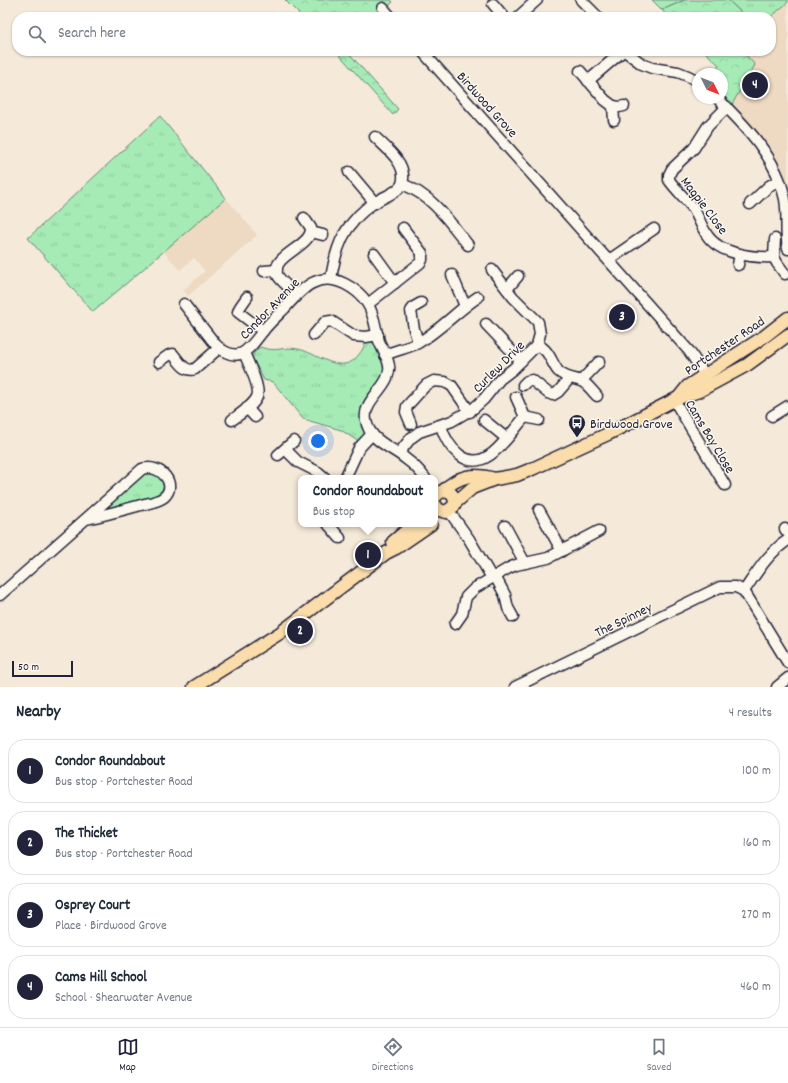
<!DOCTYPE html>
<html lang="en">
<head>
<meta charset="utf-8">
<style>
  body { margin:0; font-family:Dekko,sans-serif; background:#f2f2f3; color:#1f2937 }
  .compass { position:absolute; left:692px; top:68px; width:36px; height:36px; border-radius:50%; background:#fff; box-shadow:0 1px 3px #0004; rotate:132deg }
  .scale { position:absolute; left:12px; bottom:10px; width:61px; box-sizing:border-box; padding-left:4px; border:2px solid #22223b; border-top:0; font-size:11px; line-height:14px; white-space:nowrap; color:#22223b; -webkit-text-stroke:3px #fbf7ec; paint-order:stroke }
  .you { position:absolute; left:318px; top:441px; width:14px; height:14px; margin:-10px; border:3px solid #fff; border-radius:50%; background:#1a73e8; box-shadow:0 0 0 6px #1a73e833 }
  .badge { display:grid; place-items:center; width:26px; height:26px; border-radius:50%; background:#22223b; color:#fff; font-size:13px; font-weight:700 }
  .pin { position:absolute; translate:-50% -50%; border:2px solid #fff; box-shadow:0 1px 4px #0006 }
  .popup { position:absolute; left:298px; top:475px; width:140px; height:52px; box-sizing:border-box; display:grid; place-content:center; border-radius:8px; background:#fff; filter:drop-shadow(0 1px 3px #0005); font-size:13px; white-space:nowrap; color:#747a83 }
  .popup b { font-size:15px; color:#1f2937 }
  .popup::after { content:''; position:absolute; left:50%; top:100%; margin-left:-8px; border:8px solid transparent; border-top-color:#fff }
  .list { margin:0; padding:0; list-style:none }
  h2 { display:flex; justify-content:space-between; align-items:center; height:52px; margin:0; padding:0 16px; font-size:17px }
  h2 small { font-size:13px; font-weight:400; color:#747a83 }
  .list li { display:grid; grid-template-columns:26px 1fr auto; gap:12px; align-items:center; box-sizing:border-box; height:64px; margin:0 8px 8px; padding:0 8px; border:1px solid #e0e1e3; border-radius:16px }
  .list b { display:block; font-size:15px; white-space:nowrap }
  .list p { margin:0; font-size:13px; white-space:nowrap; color:#747a83 }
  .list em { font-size:13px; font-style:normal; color:#747a83 }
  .icon { flex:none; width:22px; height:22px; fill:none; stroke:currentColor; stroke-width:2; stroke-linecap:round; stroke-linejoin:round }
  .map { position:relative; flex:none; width:788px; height:687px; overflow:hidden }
  .search { position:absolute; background:#fff; box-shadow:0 1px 3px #0004; left:12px; right:12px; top:12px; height:44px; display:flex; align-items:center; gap:10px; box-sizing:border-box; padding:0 14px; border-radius:16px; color:#747a83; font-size:15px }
  .sheet { height:340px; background:#fff }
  nav { display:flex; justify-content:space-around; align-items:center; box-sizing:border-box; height:56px; border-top:1px solid #e0e1e3; background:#fff; font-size:11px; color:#747a83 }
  nav a { display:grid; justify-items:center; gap:2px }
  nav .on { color:#22223b }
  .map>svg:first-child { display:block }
  .built { fill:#eed9c2 }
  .grass { fill:url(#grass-tufts); stroke:#648678 }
  .forest { fill:url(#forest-crowns); stroke:#648678 }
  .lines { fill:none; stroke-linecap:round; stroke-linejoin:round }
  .minor-casing { stroke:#22223b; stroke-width:13 }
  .major-casing { stroke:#22223b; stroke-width:15 }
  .minor { stroke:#fbf7ec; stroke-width:10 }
  .major { stroke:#fbddab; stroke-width:12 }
  .labels { text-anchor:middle; stroke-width:3; stroke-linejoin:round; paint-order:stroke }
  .street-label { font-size:14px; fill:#22223b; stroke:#fbf7ec }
  .poi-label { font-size:14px; fill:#22223b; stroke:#fbf7ec; text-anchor:start }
</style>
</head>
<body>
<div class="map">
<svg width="788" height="687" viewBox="0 0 788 687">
  <defs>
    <pattern id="grass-tufts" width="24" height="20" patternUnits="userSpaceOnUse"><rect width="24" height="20" fill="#a6ebb6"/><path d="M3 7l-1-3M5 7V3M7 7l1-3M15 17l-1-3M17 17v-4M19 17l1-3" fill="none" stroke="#8fc99d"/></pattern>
    <pattern id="forest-crowns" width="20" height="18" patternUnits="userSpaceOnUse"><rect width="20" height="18" fill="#a6ebb6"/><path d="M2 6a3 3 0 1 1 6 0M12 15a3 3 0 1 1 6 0" fill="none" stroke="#8fc99d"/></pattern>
  </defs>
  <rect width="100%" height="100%" fill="#f5e9d9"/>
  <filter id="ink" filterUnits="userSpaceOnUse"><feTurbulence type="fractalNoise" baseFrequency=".025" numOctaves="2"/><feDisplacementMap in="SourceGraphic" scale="8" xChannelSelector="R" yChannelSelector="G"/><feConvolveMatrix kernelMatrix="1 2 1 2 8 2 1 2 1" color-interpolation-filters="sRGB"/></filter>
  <g filter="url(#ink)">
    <g class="built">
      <polygon points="652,0 788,0 788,191 779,166 767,146 759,135 722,97 722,74 712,74 719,65 704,51 771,51 771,17 668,17"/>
      <polygon points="226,198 257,235 188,296 183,290 205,271 194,258 180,270 163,251"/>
    </g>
    <g class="grass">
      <polygon points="652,0 685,0 662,10"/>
      <polygon points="728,0 788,0 788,2 771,17 746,17"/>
      <polygon points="160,116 226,198 93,312 28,238"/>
      <path d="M365,342h5l4,1c3,7 8,14 10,20 5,21 -22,35 -23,55 -1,5 2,10 4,15l-5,7h-4l-15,-10 -38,-11 -30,-37 -9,-2 -12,-23 2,-4 6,-6c17,6 23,-1 38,2 17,3 42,26 58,9 4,-5 8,-9 9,-16z"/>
      <polygon points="149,470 163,479 165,489 160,496 108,509 107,506 144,471"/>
    </g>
    <g class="forest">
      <polygon points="285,0 391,0 393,2 376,17 302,17"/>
      <polygon points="685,0 728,0 746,17 668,17 662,10"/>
      <polygon points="336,51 347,51 398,109 393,115"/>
      <polygon points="704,51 748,51 746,55 755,65 731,106 722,97 722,74 712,74 719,65"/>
    </g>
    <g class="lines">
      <defs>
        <g id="minor">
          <polyline points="581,0 598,17"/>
          <polyline points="493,4 504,17"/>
          <polyline points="383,8 391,17"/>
          <polyline points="518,17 537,0"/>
          <polyline points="422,51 689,351 705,375"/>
          <polyline points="625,51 642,64 652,68 678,72 688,76 698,81"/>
          <polyline points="580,71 605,100 613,106"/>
          <polyline points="588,81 623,51"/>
          <path d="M717,98c29,28 60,60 68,101 3,17 0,33 3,50"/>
          <path d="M727,107l-19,19 -14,22 -22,21 -3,6v5c7,10 16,18 24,28 5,8 8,18 14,27 12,19 46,23 67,22"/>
          <polyline points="614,120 613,106 619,107 624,106"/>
          <polyline points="349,172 375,203"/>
          <path d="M402,184c30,11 47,37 66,61"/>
          <polyline points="750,204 769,186 779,180"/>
          <polyline points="311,232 323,235"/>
          <polyline points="775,239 774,257 777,263 785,274"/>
          <polyline points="374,254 395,283"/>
          <polyline points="609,260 654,229"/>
          <polyline points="738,265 740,254"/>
          <polyline points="264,271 277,270"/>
          <polyline points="452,275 465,306"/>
          <path d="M331,279c3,-20 8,-42 22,-57 7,-9 18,-18 28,-23 7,-4 14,-6 19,-12 2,-2 3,-5 3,-8 2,-17 -17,-31 -28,-42"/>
          <polyline points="507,289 518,276"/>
          <path d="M297,294c-5,-4 -18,-14 -20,-20 -6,-19 35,-27 34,-46l-7,-10"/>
          <polyline points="247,297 240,307 238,312 263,331"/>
          <path d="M184,304l32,41c23,21 33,4 47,-14 6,-8 14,-15 21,-22 17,-19 33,-39 61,-25 8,4 17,11 22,19 8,12 8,25 12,38 3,8 9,16 10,25 1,4 -1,9 -2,12 -6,14 -24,25 -21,42 3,21 26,27 40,39 7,5 14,12 19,19"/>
          <polyline points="368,304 420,263 422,260 422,253 403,228"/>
          <polyline points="486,324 521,361"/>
          <polyline points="314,335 325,322 331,321 354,336 366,337 378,335"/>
          <polyline points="418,342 414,329 411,311 414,307 421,303"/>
          <path d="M537,345c12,4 14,17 21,26 7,7 15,7 23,10 6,2 11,10 16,15"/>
          <path d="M385,355c11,-5 23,-7 33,-12 22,-13 39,-32 60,-46"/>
          <path d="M159,362l10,-7 4,-1c6,7 12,19 22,15l24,-21"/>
          <polyline points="581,381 599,362"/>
          <polyline points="523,385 527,381 532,380 548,393 553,395 558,392 570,378"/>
          <polyline points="516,397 525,417 539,420"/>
          <polyline points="674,400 725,485"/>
          <polyline points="247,408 255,417"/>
          <polyline points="772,416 788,406"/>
          <path d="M232,420c8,-6 21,-14 25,-23 4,-8 -9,-35 -13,-44"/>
          <polyline points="484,420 506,438"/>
          <polyline points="411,424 406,412 407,406 426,385 434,381 445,382 452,386 470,412"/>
          <path d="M441,426c6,20 25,46 49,29 12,-8 25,-27 35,-38"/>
          <polyline points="285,449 298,462 318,472 325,478"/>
          <polyline points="399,453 411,438 419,432 452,421 474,408 484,399 500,379 513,369 537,345 540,334 538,322 513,297 492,270"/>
          <polyline points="278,455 294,441"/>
          <polyline points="345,478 359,448 372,434"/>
          <polyline points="539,510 562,551"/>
          <polyline points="449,511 469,539 492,578 509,568 516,565 548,558 599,531"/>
          <polyline points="328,524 340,538"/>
          <polyline points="505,526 525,563"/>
          <polyline points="785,529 788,533"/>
          <polyline points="495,576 505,595 508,608 513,617"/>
          <polyline points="744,591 788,663"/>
          <path d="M0,595l142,-126c19,-6 36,16 22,28 -6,5 -16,6 -23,8 -18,5 -36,10 -55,14"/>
          <polyline points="455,624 462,614 466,597 475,588 492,578"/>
          <path d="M515,687l205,-100h16l8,4c13,-19 24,-38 44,-51"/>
          <polyline points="777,687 788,678"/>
        </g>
        <g id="major">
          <polyline points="680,396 688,386 765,336 788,318"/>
          <path d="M443,491c16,-16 31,-18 52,-12"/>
          <path d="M435,497l5,-5c10,-2 17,4 14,14l-8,6 -7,-2 -4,-5"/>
          <polyline points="455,503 472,488 495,479 517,475 532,469 610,433 678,398 699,391 747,365 788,335"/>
          <polyline points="393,542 414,524"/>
          <polyline points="194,687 280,633 386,553 396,548 431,524"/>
        </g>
      </defs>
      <use href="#minor" class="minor-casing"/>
      <use href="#major" class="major-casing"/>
      <use href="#minor" class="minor"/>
      <use href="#major" class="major"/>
    </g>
  </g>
  <defs>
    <symbol id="bus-pin" viewBox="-11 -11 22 30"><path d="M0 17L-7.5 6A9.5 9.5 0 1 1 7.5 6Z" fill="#22223b" stroke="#fbf7ec"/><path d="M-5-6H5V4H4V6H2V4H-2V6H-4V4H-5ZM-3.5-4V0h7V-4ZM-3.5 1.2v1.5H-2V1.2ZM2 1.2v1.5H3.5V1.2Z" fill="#fff"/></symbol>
  </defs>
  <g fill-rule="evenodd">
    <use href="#bus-pin" x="567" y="413" width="20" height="27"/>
  </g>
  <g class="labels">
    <g class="street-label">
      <text transform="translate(488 104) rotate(48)" y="5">Birdwood Grove</text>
      <text transform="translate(705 205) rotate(53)" y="5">Magpie Close</text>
      <text transform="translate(269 308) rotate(-46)" y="5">Condor Avenue</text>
      <text transform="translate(724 345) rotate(-34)" y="5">Portchester Road</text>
      <text transform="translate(498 366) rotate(-45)" y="5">Curlew Drive</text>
      <text transform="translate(711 436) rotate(59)" y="5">Cams Bay Close</text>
      <text transform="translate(623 619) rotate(-26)" y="5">The Spinney</text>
    </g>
    <g class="poi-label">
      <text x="590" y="428">Birdwood Grove</text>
    </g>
  </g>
</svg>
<svg class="compass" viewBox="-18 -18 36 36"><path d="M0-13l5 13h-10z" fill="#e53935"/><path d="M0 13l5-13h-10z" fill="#747a83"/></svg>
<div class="scale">50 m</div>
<div class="you"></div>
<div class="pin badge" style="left:368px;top:555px">1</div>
<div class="popup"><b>Condor Roundabout</b>Bus stop</div>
<div class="pin badge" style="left:300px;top:631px">2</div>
<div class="pin badge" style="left:622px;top:317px">3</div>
<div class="pin badge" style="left:755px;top:85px">4</div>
<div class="search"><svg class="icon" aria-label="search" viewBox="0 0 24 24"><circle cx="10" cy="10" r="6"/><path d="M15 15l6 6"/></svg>Search here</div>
</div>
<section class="sheet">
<h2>Nearby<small>4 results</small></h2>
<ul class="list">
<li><span class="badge">1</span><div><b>Condor Roundabout</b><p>Bus stop · Portchester Road</p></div><em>100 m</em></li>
<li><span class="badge">2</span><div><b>The Thicket</b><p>Bus stop · Portchester Road</p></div><em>160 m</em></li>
<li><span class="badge">3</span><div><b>Osprey Court</b><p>Place · Birdwood Grove</p></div><em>270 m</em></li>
<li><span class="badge">4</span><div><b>Cams Hill School</b><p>School · Shearwater Avenue</p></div><em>460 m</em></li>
</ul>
</section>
<nav>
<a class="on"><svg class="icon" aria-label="map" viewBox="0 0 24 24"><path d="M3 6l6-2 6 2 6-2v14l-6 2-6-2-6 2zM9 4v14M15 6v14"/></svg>Map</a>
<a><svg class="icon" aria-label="directions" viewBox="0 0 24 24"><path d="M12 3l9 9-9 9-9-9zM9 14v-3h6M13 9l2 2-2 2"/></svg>Directions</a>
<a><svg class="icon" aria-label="saved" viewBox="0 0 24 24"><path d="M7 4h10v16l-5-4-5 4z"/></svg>Saved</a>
</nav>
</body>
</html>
